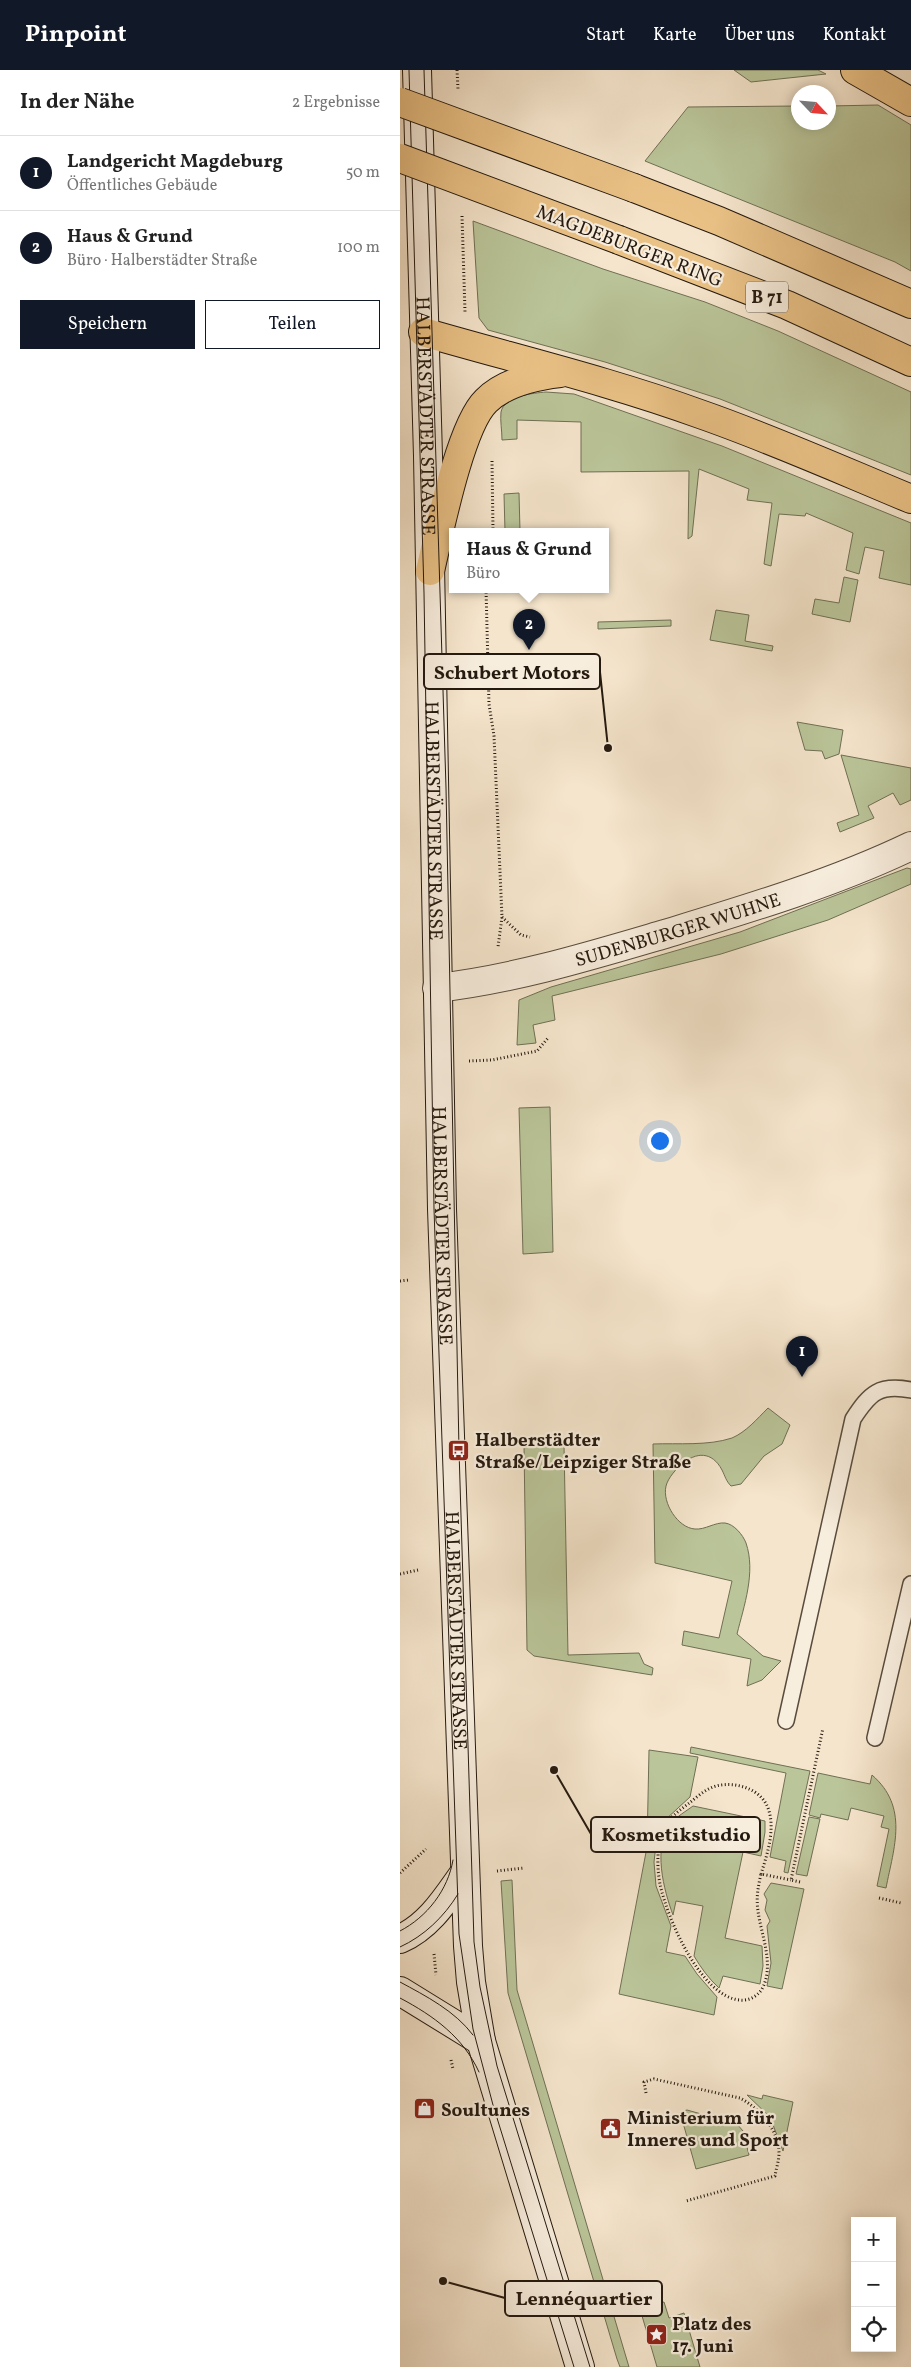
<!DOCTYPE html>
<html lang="de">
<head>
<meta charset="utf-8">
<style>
  body { margin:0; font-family:Vollkorn,serif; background:#f2f2f2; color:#222 }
  .controls { position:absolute; right:15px; bottom:15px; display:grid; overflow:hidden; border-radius:0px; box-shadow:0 2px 12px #0003 }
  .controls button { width:45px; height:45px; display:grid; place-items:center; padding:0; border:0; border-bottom:1px solid #e0e0e0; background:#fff; color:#222; font:25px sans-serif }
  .compass { position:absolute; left:391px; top:15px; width:45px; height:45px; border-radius:50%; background:#fff; box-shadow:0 2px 12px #0003; rotate:116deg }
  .you { position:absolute; left:259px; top:1070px; width:18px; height:18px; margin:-12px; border:4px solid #fff; border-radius:50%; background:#1a73e8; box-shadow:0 0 0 8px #1a73e833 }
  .badge { display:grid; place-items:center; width:32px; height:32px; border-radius:50%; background:#111827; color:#fff; font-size:16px; font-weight:700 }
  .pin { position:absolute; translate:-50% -41px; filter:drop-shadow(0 1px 2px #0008) }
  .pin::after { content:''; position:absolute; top:26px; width:18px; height:15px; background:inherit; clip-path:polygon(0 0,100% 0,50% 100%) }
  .popup { position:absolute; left:49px; top:458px; width:160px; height:65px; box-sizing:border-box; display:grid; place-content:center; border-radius:0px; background:#fff; filter:drop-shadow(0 1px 4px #0005); font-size:16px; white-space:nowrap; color:#767676 }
  .popup b { font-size:19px; color:#222 }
  .popup::after { content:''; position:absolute; left:50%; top:100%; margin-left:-10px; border:10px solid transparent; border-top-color:#fff }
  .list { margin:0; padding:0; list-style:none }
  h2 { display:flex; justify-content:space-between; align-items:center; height:65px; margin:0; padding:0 20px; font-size:21px }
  h2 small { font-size:16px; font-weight:400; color:#767676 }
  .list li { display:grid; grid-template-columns:32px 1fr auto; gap:15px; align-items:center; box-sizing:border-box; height:75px; padding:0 20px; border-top:1px solid #e0e0e0 }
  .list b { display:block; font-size:19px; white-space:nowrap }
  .list p { margin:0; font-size:16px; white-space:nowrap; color:#767676 }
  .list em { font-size:16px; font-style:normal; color:#767676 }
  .actions { display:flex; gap:10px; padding:15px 20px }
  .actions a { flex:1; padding:11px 0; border:1px solid #111827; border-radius:0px; text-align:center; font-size:18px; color:#111827 }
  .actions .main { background:#111827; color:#fff }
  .icon { flex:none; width:28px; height:28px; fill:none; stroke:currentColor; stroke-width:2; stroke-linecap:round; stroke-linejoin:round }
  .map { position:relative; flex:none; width:511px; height:2297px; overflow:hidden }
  header { display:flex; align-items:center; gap:30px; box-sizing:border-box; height:70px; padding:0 25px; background:#111827; color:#fff }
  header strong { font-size:24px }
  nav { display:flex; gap:28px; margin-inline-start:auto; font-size:18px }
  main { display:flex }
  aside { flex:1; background:#fff }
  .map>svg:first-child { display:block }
  .green { fill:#bac599; stroke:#6f6f54 }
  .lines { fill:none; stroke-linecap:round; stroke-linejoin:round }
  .service-casing { stroke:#584c3e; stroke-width:18 }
  .tertiary-casing { stroke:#584c3e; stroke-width:30 }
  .secondary-casing { stroke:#24190f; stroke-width:30 }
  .trunk-casing { stroke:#24190f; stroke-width:30 }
  .path { stroke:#24190f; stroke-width:3; stroke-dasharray:1 2.5; stroke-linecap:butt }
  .service { stroke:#f8eede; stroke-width:15 }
  .tertiary { stroke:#f8eede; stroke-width:28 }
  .secondary { stroke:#f8eede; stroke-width:28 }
  .trunk { stroke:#eac286; stroke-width:28 }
  .tram { stroke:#24190f; stroke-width:1 }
  .trunk-bridge-casing { stroke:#24190f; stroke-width:30; stroke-linecap:butt }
  .trunk-bridge { stroke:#eac286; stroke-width:28 }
  .labels { text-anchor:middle; stroke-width:4.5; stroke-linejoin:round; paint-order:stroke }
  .shield { fill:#f8eede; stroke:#64594d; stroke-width:1 }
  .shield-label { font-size:18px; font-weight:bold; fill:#24190f }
  .street-label { font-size:19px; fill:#24190f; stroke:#f8eede }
  .poi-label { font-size:19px; font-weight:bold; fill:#24190f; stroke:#f8eede; text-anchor:start }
  .leader { fill:none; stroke:#24190f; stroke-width:2 }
  .callout-dot { fill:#24190f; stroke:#f8eede; stroke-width:2 }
  .callout { fill:#f8eede; stroke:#24190f; stroke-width:2 }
  .callout-label { font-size:20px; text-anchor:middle; font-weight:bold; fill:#24190f }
</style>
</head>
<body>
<header>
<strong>Pinpoint</strong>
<nav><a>Start</a><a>Karte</a><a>Über uns</a><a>Kontakt</a></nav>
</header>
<main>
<aside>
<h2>In der Nähe<small>2 Ergebnisse</small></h2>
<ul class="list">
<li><span class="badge">1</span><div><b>Landgericht Magdeburg</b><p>Öffentliches Gebäude</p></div><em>50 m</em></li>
<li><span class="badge">2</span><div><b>Haus &amp; Grund</b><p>Büro · Halberstädter Straße</p></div><em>100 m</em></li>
</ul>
<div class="actions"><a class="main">Speichern</a><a>Teilen</a></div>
</aside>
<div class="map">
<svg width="511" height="2297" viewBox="0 0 511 2297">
  <rect width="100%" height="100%" fill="#f5e5cc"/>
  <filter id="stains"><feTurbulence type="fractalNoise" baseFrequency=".004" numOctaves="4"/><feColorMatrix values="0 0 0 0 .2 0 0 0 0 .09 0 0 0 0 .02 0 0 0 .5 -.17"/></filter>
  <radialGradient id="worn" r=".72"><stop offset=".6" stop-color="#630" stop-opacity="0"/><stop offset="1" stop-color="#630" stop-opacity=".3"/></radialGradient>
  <g class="green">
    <polygon points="334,0 418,0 426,4 351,12"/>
    <polygon points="478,35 511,55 511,201 495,192 245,91 288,37 398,36 398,52 428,52 429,36"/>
    <polygon points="73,151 203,199 305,232 378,261 511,322 511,405 320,329 205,292 88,260 79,248"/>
    <path d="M146,322l28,2 148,52 189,77v62l-32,-7 5,-27 -19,-4 -6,27 -13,-4 7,-37 -47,-20 -1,3 -26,-2 -8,52 -7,-2 8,-61 -25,-3 2,-11 -50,-20 -7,67 -4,3 1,-68 -108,1v-50l-64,-2v19l-15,1c0,-9 -2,-20 -1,-28 3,-16 33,-19 45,-20z"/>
    <polygon points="119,423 120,461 105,461 104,424"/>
    <polygon points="444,507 458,510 450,552 412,544 415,529 439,533"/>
    <polygon points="316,540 349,545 345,571 373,576 372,581 310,570"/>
    <polygon points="271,550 271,556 198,559 198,552"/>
    <polygon points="397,652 443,660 439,684 425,689 422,681 405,680"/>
    <polygon points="441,685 511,698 511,730 500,735 493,723 468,736 474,748 440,762 437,753 459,745"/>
    <polygon points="507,798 511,799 511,814 428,850 321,884 152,926 155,950 133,955 136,973 117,975 119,930 151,917 340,862"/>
    <polygon points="150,1037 153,1182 123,1184 119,1038"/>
    <path d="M368,1338l22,17 -8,19 -18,12 -23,28 -10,2c-5,-5 -6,-10 -9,-16 -10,-19 -26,-18 -40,-6 -6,5 -14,14 -16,22 -4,17 12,42 29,43 10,1 20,-7 30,-6 9,1 18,12 21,20 10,29 -2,63 -9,91l26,22 18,5 -19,19 -15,6 4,-27 -69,-14 2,-14 35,7 13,-57 -77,-18 -2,-119c25,-1 55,2 79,-6 14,-6 25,-19 36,-30z"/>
    <polygon points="164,1375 168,1585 239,1583 244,1594 253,1598 252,1605 134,1586 127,1580 124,1376"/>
    <polygon points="291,1677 410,1701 388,1803 384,1802 386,1791 370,1787 386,1703 290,1683"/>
    <polygon points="249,1680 298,1687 290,1727 265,1750 257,1766 254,1792 256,1816 271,1856 266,1882 285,1886 297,1904 317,1927 314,1945 219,1924 247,1777"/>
    <path d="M418,1703l52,11 2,-9c37,32 22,72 14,113l-9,-2 12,-57 -8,-2 3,-11 -33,-8 -3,12 -27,-6 -1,4 -11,-3z"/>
    <path d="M293,1736l72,15v11l-4,24 -18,-4 -18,86 37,8 1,20 -3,18 -37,-8 -4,12c-10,-9 -18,-20 -25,-32l9,-50 -27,-5 -3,14c-9,-24 -21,-69 -2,-91 6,-8 14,-12 22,-18z"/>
    <polygon points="409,1747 420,1749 407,1806 396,1804"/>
    <polygon points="112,1810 117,1920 229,2297 220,2297 217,2289 108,1923 101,1811"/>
    <polygon points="371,1813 404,1819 382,1919 367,1916 371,1893 367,1856 370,1851 365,1840 367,1830 364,1824"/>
    <polygon points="347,2025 362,2029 363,2025 393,2032 383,2081 370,2047"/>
    <polygon points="287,2040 337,2054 343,2061 349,2085 296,2099 280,2042"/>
    <polygon points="264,2232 269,2248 284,2243 300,2297 257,2297 240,2239"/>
  </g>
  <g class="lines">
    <defs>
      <g id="service">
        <path d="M386,1651l67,-302c17,-26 26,-35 58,-29"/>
        <polyline points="475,1668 511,1514"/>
      </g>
      <g id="tertiary">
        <path id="s1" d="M37,918c78,-9 153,-32 228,-54 82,-25 169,-51 246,-88"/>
      </g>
      <g id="secondary">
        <path id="s2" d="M17,0l11,386 14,753 26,737 3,36 10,59 99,326"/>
        <path d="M0,1869c30,-13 47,-42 65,-67"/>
        <polyline points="0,1921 81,1971"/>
      </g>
      <g id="trunk">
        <polyline points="455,0 511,32"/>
        <polyline points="234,118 319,151 511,234"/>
        <polyline points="219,170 387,235 511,292"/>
        <path d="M23,262c93,27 186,49 277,82 72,25 141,56 211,85"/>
        <path d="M30,501c9,-38 30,-145 56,-170 19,-19 48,-25 74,-28"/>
      </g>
    </defs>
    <use href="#service" class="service-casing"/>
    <use href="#tertiary" class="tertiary-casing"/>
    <use href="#secondary" class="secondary-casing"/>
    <use href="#trunk" class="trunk-casing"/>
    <g class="path">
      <polyline points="57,0 58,19"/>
      <polyline points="62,146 65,242"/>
      <polyline points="92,391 93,461"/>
      <polyline points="86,519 89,634 94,666 102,847 98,877"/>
      <polyline points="102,847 121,865 130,867"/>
      <polyline points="69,991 92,990 137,981 148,968"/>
      <polyline points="0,1211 9,1210"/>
      <polyline points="0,1504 18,1500"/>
      <polyline points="97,1801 124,1798"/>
      <polyline points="0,1803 26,1779"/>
      <path d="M361,1804c6,-19 14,-43 8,-63 -6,-22 -33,-30 -53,-25 -11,3 -20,12 -28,18 -12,9 -23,17 -27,31 -4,16 -4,33 -1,49 7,34 41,113 80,116 8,1 17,-3 22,-11 13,-24 -1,-54 -4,-78 -2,-13 0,-24 3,-37l30,6"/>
      <polyline points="400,1812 391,1810 423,1658"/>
      <polyline points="479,1828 501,1833"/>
      <polyline points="34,1884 36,1905"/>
      <polyline points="51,1990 53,1999"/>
      <path d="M246,2023l-2,-11 10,-3 86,19c19,10 39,32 39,55 0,8 -3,16 -4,23l-89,25"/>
    </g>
    <use href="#service" class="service"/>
    <use href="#tertiary" class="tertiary"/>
    <use href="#secondary" class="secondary"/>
    <use href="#trunk" class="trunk"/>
    <g class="tram">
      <polyline points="9,0 24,523 34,1139 59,1864 73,1959 93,2035 174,2297"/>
      <polyline points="24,0 46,718 59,1380 74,1872 80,1917 97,1996 190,2297"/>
      <path d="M0,1861c27,-14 48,-41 53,-71"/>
      <path d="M0,1877c24,-11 44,-30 58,-53"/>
      <path d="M0,1912c26,14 55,29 73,53"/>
      <path d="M0,1928c34,18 63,39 79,74"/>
    </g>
    <defs>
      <g id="trunk-bridge">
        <polyline points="0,32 234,118"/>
        <polyline points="0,88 219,170"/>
      </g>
    </defs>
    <use href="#trunk-bridge" class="trunk-bridge-casing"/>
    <use href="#trunk-bridge" class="trunk-bridge"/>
  </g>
  <defs>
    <symbol id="bus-square" viewBox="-11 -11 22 22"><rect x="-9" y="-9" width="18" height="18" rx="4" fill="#8f2418" stroke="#f8eede"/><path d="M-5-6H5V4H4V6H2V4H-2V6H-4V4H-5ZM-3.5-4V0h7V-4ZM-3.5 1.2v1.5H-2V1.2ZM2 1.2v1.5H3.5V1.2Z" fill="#fff"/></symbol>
    <symbol id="shop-square" viewBox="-11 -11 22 22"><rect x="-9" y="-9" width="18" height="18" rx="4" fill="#8f2418" stroke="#f8eede"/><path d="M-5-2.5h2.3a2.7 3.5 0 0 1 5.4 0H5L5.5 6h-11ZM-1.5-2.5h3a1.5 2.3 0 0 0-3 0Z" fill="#fff"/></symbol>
    <symbol id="civic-square" viewBox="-11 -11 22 22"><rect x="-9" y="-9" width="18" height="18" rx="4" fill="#8f2418" stroke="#f8eede"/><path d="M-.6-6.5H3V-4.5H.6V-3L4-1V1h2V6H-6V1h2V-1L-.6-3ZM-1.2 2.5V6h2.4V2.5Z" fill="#fff"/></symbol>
    <symbol id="sight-square" viewBox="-11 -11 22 22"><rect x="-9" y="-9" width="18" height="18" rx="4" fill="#8f2418" stroke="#f8eede"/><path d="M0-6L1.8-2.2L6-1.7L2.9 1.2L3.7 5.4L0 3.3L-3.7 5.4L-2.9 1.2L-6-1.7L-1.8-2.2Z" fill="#fff"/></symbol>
  </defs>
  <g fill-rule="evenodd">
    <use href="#bus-square" x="46" y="1368" width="25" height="25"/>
    <use href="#shop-square" x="12" y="2026" width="25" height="25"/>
    <use href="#civic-square" x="198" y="2046" width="25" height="25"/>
    <use href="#sight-square" x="244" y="2252" width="25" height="25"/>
  </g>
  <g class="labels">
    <rect class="shield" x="346" y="211.5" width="42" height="31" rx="4"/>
    <g class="shield-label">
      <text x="367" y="233">B 71</text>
    </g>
    <g class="street-label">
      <text transform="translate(230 175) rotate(21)" y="7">MAGDEBURGER RING</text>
      <text dy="7" stroke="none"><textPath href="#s2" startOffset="346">HALBERSTÄDTER STRASSE</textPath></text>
      <text dy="7" stroke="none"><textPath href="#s2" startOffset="751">HALBERSTÄDTER STRASSE</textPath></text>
      <text dy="7" stroke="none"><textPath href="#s1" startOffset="248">SUDENBURGER WUHNE</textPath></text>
      <text dy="7" stroke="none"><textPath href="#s2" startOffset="1156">HALBERSTÄDTER STRASSE</textPath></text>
      <text dy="7" stroke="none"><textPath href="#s2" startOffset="1561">HALBERSTÄDTER STRASSE</textPath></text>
    </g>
    <g class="poi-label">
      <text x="75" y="1376">Halberstädter<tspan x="75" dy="22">Straße/Leipziger Straße</tspan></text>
      <text x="41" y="2046">Soultunes</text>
      <text x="227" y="2054">Ministerium für<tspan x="227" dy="22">Inneres und Sport</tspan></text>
      <text x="272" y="2260">Platz des<tspan x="272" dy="22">17. Juni</tspan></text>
    </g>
  </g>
  <path class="leader" d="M208 678L200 602M154 1700L191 1764M43 2211L105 2228"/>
  <g class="callout-dot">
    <circle cx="208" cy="678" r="5"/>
    <circle cx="154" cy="1700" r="5"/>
    <circle cx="43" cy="2211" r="5"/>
  </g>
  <g class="callout">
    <rect x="24" y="584" width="176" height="35" rx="5"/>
    <rect x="191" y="1747" width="169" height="35" rx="5"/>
    <rect x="105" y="2211" width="157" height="35" rx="5"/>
  </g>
  <g class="callout-label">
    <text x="112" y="609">Schubert Motors</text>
    <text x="276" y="1771">Kosmetikstudio</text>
    <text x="184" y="2235">Lennéquartier</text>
  </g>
  <rect width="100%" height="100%" filter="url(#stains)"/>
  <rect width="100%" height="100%" fill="url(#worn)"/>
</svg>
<div class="controls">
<button>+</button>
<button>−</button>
<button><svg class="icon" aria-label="locate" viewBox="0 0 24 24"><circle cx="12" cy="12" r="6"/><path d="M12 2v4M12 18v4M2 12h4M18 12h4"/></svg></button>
</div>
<svg class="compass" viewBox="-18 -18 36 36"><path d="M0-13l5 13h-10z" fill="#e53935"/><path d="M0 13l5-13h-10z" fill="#767676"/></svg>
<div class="you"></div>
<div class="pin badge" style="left:402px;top:1307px">1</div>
<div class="pin badge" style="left:129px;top:580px">2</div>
<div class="popup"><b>Haus &amp; Grund</b>Büro</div>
</div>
</main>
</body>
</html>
